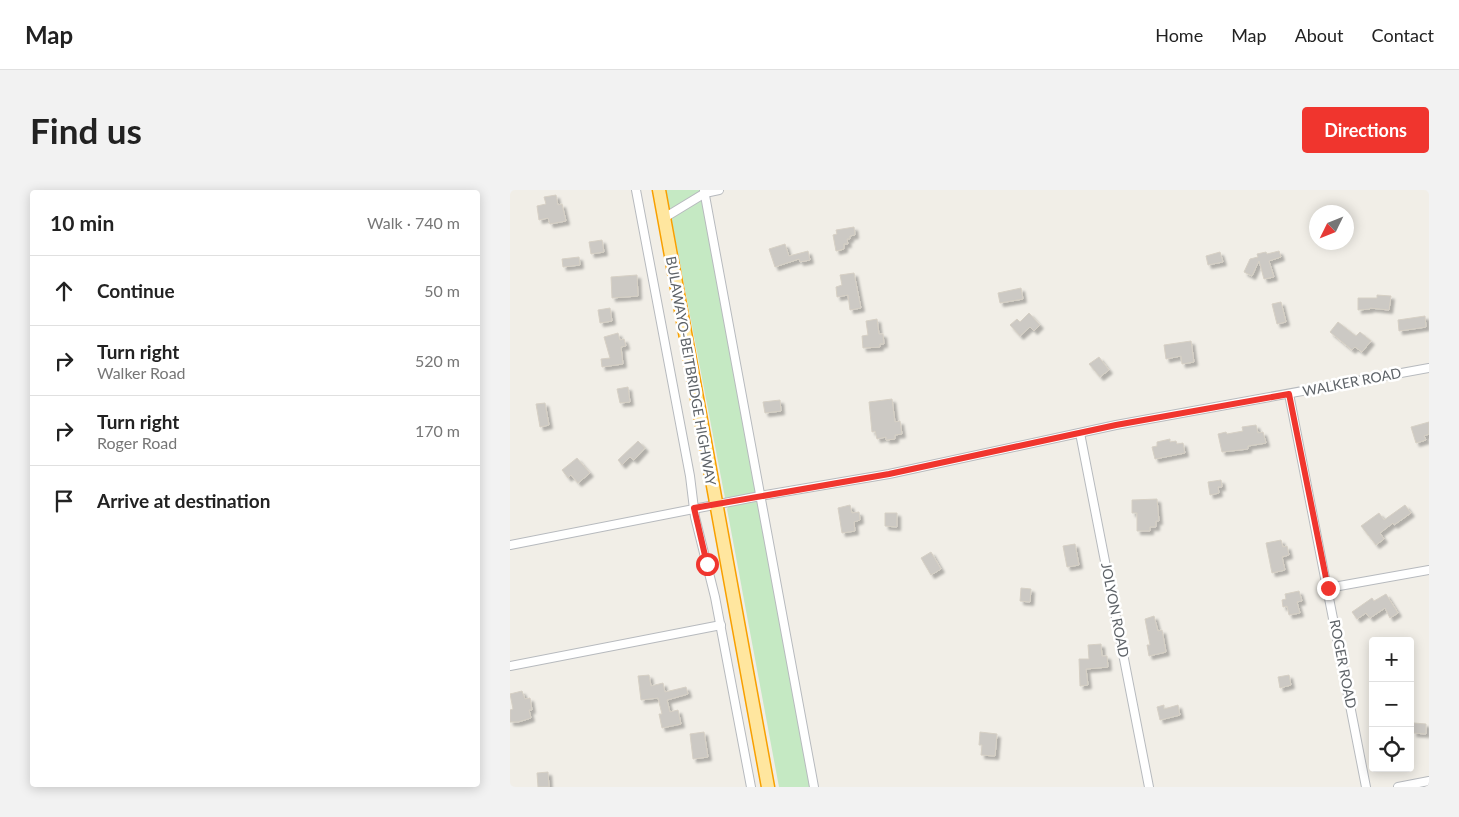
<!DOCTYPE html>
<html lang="en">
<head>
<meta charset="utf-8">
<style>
  body { margin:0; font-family:Lato,sans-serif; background:#f2f2f2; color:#222 }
  .controls { position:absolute; right:15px; bottom:15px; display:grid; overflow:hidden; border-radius:5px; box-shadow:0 2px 12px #0003 }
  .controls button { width:45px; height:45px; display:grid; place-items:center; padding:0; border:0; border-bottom:1px solid #e0e0e0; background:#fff; color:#222; font:25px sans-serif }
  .compass { position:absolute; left:799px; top:15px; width:45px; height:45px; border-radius:50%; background:#fff; box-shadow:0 2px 12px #0003; rotate:227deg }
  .stop { position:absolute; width:15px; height:15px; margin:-11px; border:4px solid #f0352e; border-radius:50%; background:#fff }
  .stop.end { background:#f0352e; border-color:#fff; box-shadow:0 1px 5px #0008 }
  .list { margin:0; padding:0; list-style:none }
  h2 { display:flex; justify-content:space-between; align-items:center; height:65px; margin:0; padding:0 20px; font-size:21px }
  h2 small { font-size:16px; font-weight:400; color:#767676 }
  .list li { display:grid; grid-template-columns:32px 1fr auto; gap:15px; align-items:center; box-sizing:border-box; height:70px; padding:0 20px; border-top:1px solid #e0e0e0 }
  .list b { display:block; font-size:19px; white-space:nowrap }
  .list p { margin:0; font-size:16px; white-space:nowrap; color:#767676 }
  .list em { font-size:16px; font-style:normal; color:#767676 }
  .icon { flex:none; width:28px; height:28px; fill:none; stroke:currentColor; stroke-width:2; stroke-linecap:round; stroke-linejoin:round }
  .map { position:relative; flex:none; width:919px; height:597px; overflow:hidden; border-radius:5px }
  header { display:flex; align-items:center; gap:30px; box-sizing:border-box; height:70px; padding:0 25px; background:#fff; border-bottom:1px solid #e0e0e0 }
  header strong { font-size:24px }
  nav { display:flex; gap:28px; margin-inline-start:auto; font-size:18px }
  .intro { display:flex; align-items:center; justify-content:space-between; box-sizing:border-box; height:120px; padding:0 30px }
  h1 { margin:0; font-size:35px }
  .button { padding:12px 22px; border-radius:5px; background:#f0352e; color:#fff; font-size:18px; font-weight:700 }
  main { display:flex; gap:30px; padding:0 30px }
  aside { flex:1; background:#fff; border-radius:5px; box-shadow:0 2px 12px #0003 }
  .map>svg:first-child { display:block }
  .green { fill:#c5e9c3 }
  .building { fill:#ccc9c4; stroke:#d6d0c5; filter:url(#shadow) }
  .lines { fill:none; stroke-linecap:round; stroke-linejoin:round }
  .minor-casing { stroke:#b7babe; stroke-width:10 }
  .trunk-casing { stroke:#f8a000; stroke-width:15 }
  .minor { stroke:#fff; stroke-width:8 }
  .trunk { stroke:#ffe69f; stroke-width:12 }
  .route { stroke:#f0352e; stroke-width:6 }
  .labels { text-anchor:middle; stroke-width:5; stroke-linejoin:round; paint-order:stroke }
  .street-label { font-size:14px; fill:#5e6368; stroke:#fff }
</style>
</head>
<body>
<header>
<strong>Map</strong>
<nav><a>Home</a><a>Map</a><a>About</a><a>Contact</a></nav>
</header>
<div class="intro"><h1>Find us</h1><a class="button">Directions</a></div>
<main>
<aside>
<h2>10 min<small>Walk · 740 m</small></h2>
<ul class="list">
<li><svg class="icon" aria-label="ahead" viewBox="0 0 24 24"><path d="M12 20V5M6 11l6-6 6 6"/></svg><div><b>Continue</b></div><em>50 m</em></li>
<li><svg class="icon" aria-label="right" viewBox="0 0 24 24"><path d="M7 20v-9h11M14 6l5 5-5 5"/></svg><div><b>Turn right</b><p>Walker Road</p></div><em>520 m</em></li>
<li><svg class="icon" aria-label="right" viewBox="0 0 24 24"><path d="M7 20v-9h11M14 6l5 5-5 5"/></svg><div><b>Turn right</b><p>Roger Road</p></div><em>170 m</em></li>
<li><svg class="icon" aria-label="arrive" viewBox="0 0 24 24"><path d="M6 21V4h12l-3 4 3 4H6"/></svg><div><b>Arrive at destination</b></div></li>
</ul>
</aside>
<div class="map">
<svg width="919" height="597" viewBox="0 0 919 597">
  <defs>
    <filter id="shadow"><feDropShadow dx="3.5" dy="3.5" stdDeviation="1" flood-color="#0004"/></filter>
  </defs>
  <rect width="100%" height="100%" fill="#f1eee7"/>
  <g class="green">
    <polygon points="156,0 191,0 246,300 244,303 215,308"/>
    <polygon points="249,308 302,597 269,597 217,319 220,314"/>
  </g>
  <g class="building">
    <polygon points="46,5 48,15 52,14 56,31 40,34 38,28 29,30 27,16 36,14 34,7"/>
    <polygon points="344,37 345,45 340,46 340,49 337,49 338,54 334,54 334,59 326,61 323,45 327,44 326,40"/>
    <polygon points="92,50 94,62 81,64 79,52"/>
    <polygon points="275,54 279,66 298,61 300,70 290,72 289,69 265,77 259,59"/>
    <polygon points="769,61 771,67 759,71 764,87 754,89 749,71 742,86 734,82 740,69 748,67 747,64 756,62 757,64"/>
    <polygon points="710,62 713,72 698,75 696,66"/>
    <polygon points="69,67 70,75 53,77 52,69"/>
    <polygon points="344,83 351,118 340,120 338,105 327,107 326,97 332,95 330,85"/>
    <polygon points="127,85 128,106 102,108 101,87"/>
    <polygon points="511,98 513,109 490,113 488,103"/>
    <polygon points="867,105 881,106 879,120 860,118 860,119 848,120 848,108 867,108"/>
    <polygon points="771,112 776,132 767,134 762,114"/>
    <polygon points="100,118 102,131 90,133 88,120"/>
    <polygon points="519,123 530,135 524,141 520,137 510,146 500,135 507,129 510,132"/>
    <polygon points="915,126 916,137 889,141 888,130"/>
    <polygon points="367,129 369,144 373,144 374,154 370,154 370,157 353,158 352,146 358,145 356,131"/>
    <polygon points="828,132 846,146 850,142 861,151 852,162 845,157 842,160 820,142"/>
    <polygon points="108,143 110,150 114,149 116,156 111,157 113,174 92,177 91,169 100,168 94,147"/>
    <polygon points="681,151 684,172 672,174 671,166 656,169 654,155"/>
    <polygon points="589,167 599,180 590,187 579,174"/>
    <polygon points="118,197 120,212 110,213 107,199"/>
    <polygon points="382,209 385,232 390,231 392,244 385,245 385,249 376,250 376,247 367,249 365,241 362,242 359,212"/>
    <polygon points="270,210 271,221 255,223 253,212"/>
    <polygon points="35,213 39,235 30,237 26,214"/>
    <polygon points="919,232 919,244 914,246 916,250 906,253 901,237"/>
    <polygon points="746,235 748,243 753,242 756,253 738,256 738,259 712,262 708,244 716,242 717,244 733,241 732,237"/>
    <polygon points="660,249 660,252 666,251 667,254 673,253 675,263 645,269 642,257 647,256 647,252"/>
    <polygon points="128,251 135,258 124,270 120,267 112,275 108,270"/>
    <polygon points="67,268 80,283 68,293 61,285 58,288 52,280"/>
    <polygon points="711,290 712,297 708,297 709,303 700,305 698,292"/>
    <polygon points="647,309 649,331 646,331 646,337 640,337 640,341 627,341 627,323 622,323 622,310"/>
    <polygon points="340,315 342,323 349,322 350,330 344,332 345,341 332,343 328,318"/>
    <polygon points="895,315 901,323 884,335 883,333 870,343 874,349 866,355 851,336 869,323 874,330"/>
    <polygon points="375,323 387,323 387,337 375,336"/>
    <polygon points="771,350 773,357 777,356 779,365 772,367 775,380 762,383 756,353"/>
    <polygon points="565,354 569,375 557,377 553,356"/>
    <polygon points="421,362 431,379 421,385 411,368"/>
    <polygon points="511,398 521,399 520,412 510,411"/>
    <polygon points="789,401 792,411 787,412 790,423 779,425 777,416 773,417 772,410 776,409 775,404"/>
    <polygon points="876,404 888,423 880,428 875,418 860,428 856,423 847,429 842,422 862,408 864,411"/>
    <polygon points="644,426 648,441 652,440 656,462 639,466 637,455 640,455 635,429"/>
    <polygon points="591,454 592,466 597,466 598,477 576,479 578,495 570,496 569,469 579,469 578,455"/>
    <polygon points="139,485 141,496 153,493 155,502 176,497 178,504 157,510 160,522 168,520 171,534 152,538 149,524 152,524 148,508 131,510 128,486"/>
    <polygon points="779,485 781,495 770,498 768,487"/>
    <polygon points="12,501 15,509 20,508 22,520 19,520 21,528 8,532 0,532 0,520 3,519 0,504"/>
    <polygon points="654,515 654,519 668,515 670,525 650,530 647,517"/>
    <polygon points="904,533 916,534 916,544 903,543"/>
    <polygon points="194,542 198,567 183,569 180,544"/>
    <polygon points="470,542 487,544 485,566 471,565 472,555 469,555"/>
    <polygon points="38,582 39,597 28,597 27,583"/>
  </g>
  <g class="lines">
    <defs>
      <g id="minor">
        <polyline points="126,0 180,286 185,327 205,407 241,597"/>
        <polyline points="194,0 304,597"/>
        <polyline points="154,28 195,3 209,0"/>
        <polyline points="779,204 856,597"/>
        <polyline points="570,243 639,597"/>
        <polyline points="0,355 250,306 379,284 606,235 919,178"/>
        <polyline points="818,398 919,380"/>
        <polyline points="0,476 211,435"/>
        <polyline points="888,597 919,591"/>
      </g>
      <polyline id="trunk" points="149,0 258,597"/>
    </defs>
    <use href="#minor" class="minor-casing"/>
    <use href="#trunk" class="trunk-casing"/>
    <use href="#minor" class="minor"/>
    <use href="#trunk" class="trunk"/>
  </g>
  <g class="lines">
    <polyline class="route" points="197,374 184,318 379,284 606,235 779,204 818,398"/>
  </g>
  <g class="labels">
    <g class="street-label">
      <text transform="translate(181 181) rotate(80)" y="5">BULAWAYO-BEITBRIDGE HIGHWAY</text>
      <text transform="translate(842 192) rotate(-11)" y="5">WALKER ROAD</text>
      <text transform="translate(605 420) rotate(79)" y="5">JOLYON ROAD</text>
      <text transform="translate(833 474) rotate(79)" y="5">ROGER ROAD</text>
    </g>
  </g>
</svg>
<div class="controls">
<button>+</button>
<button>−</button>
<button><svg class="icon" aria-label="locate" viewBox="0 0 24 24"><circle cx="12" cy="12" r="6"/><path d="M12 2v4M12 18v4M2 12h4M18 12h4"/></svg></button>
</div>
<svg class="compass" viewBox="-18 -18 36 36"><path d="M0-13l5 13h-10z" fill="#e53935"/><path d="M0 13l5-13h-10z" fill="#767676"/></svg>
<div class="stop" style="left:197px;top:374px"></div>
<div class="stop end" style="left:818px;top:398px"></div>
</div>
</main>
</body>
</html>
